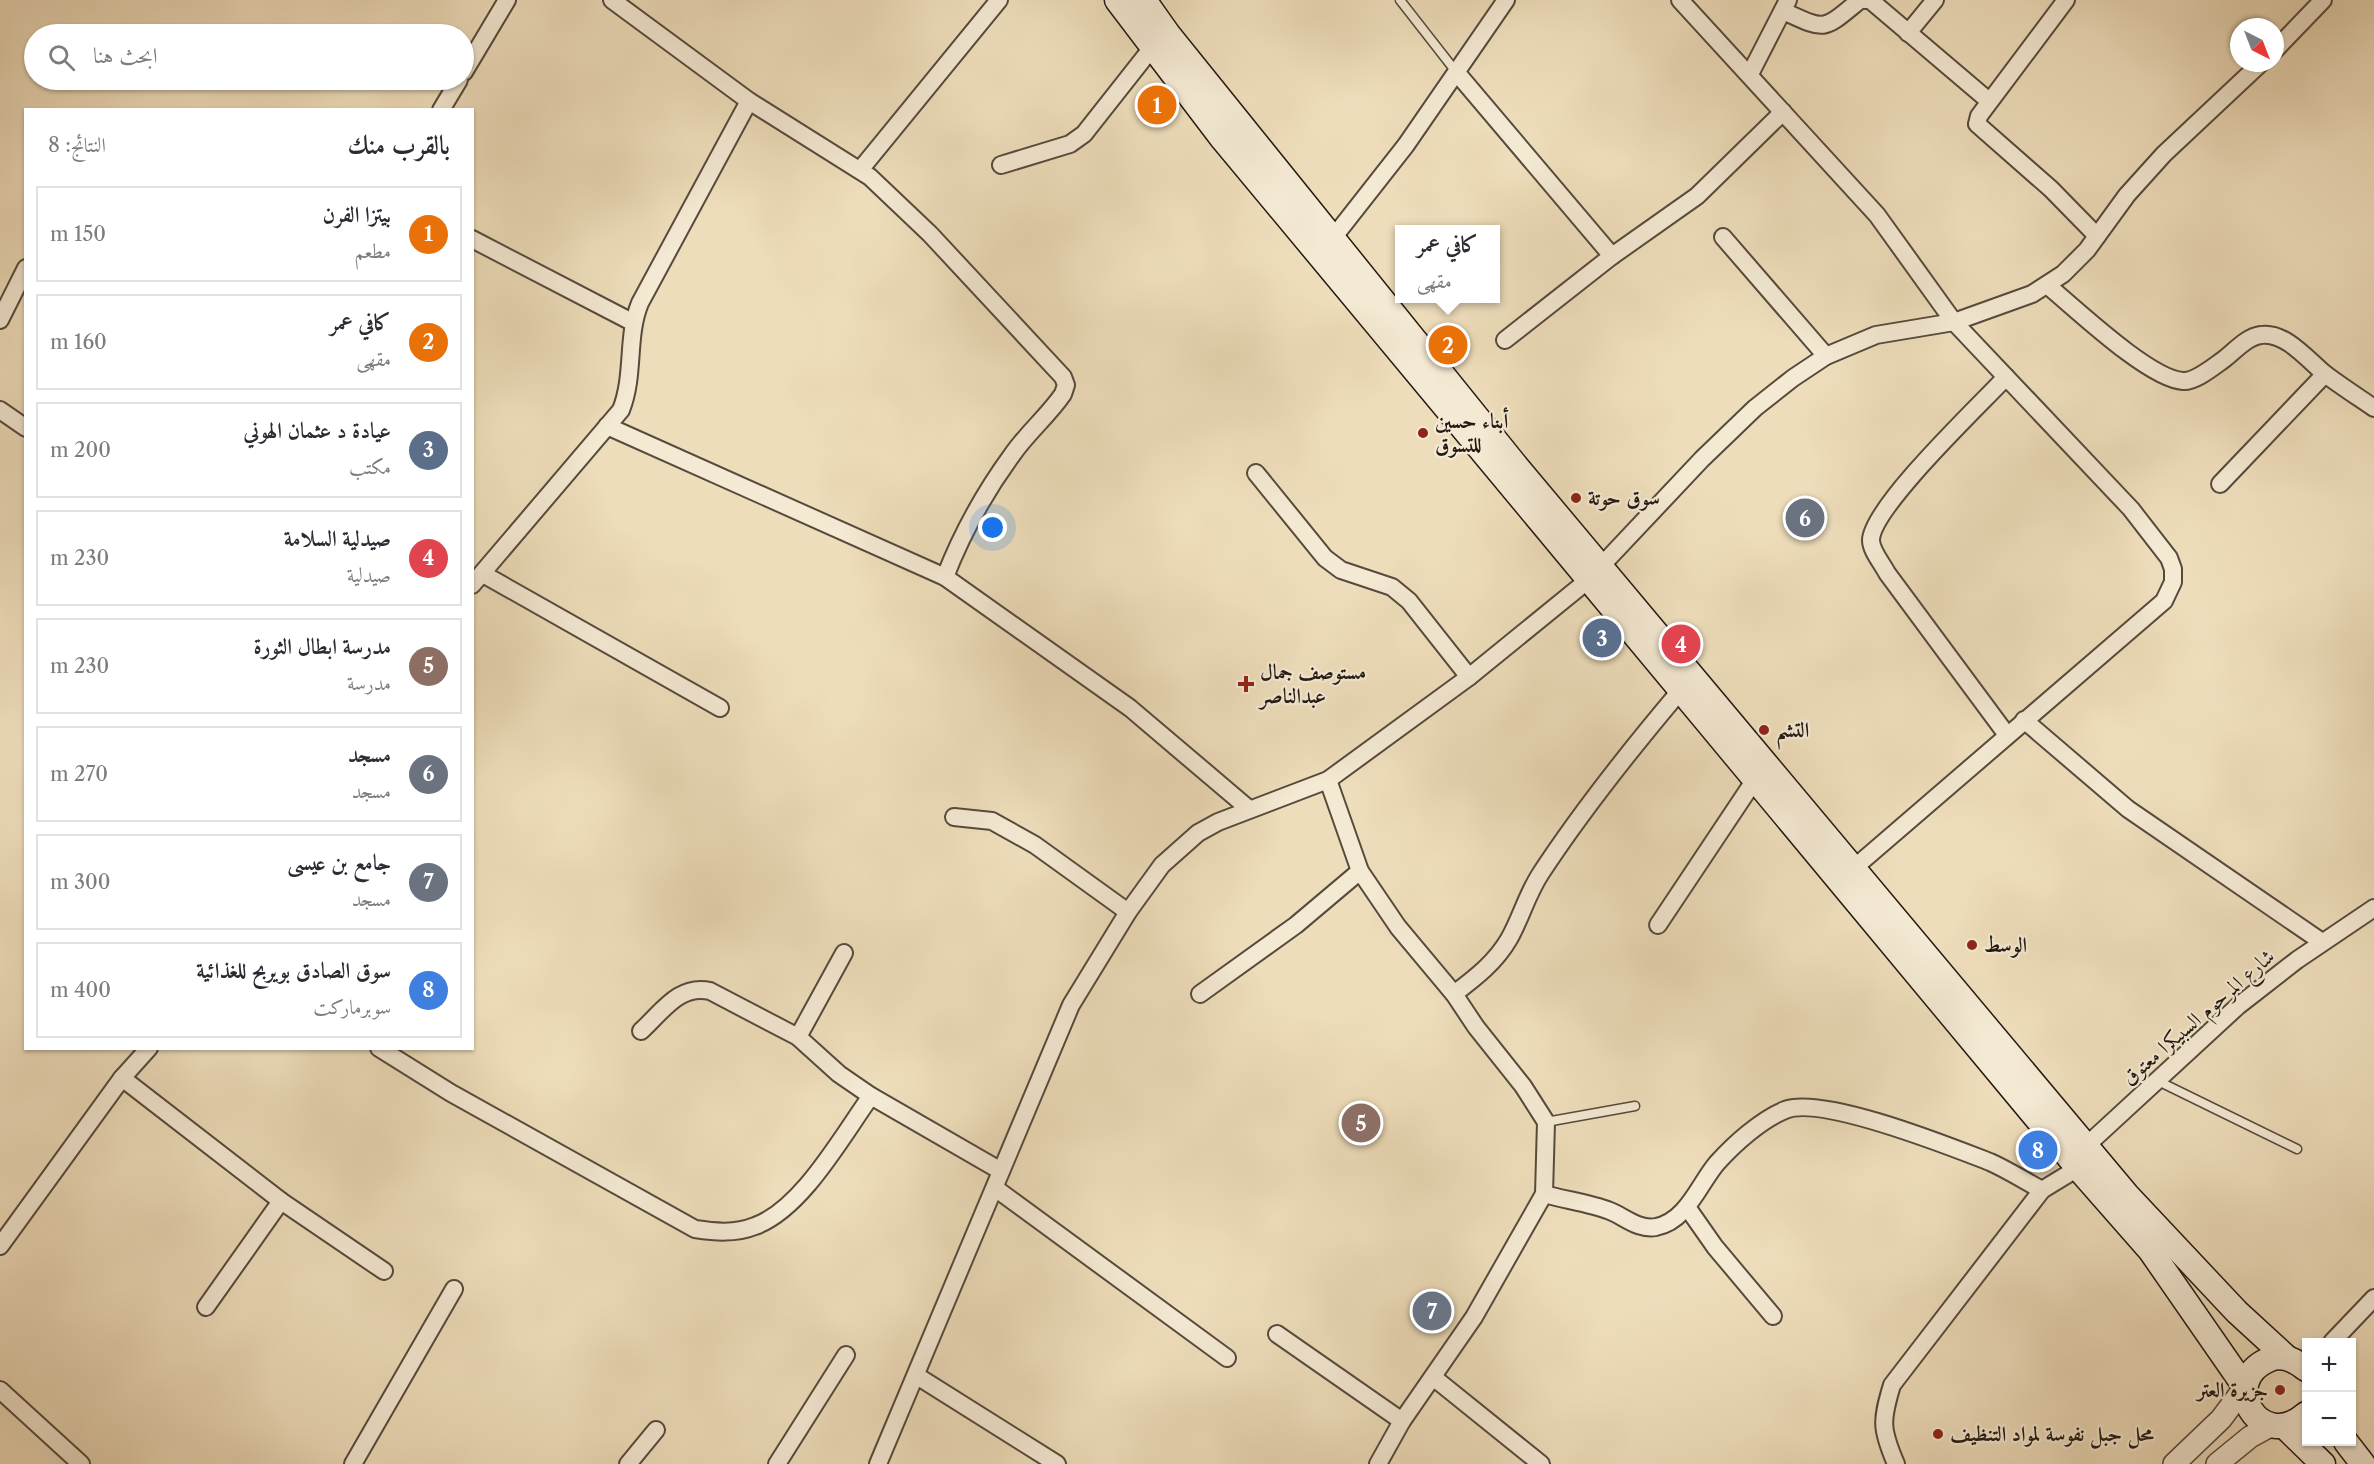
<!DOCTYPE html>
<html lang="ar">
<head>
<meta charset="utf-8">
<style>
  body { margin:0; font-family:"Libre Caslon Text",Amiri,serif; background:#f2f2f3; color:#2b2b33; direction:rtl }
  .controls { position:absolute; right:18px; bottom:18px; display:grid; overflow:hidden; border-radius:0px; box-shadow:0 2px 4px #0004 }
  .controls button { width:54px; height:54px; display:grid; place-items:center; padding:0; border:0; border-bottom:2px solid #e1e1e2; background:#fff; color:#2b2b33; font:30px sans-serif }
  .compass { position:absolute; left:2230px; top:18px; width:54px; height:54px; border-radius:50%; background:#fff; box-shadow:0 2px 4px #0004; rotate:138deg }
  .you { position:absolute; left:993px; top:528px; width:21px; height:21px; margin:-15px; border:4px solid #fff; border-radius:50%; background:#1a73e8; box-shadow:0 0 0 9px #1a73e833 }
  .badge { display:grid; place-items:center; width:39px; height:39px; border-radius:50%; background:#d93025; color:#fff; font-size:20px; font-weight:700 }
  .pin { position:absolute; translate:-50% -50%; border:3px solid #fff; box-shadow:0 2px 6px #0006 }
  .popup { position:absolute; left:1395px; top:225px; width:105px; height:78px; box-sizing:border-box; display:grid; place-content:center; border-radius:0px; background:#fff; filter:drop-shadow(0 2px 4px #0005); font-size:20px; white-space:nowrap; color:#7c7c81 }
  .popup b { font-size:22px; color:#2b2b33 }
  .popup::after { content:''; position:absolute; left:50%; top:100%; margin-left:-12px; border:12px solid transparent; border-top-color:#fff }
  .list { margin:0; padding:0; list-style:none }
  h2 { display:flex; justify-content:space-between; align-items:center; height:78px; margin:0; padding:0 24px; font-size:26px }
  h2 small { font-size:20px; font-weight:400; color:#7c7c81 }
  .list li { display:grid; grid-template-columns:39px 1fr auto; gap:18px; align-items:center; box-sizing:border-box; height:96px; margin:0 12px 12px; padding:0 12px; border:2px solid #e1e1e2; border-radius:0px }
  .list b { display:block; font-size:22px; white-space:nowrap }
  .list p { margin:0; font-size:20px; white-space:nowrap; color:#7c7c81 }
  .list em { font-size:20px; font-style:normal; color:#7c7c81 }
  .icon { flex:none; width:33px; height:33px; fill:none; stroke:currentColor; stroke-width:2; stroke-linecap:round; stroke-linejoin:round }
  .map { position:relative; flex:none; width:2374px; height:1464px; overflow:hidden; direction:ltr }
  .search { position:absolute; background:#fff; box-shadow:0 2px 4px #0004; left:24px; top:24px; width:450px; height:66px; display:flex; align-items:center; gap:15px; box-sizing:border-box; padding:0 21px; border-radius:33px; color:#7c7c81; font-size:22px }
  .panel { position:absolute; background:#fff; box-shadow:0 2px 4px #0004; left:24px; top:108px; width:450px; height:942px; border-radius:0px; direction:rtl }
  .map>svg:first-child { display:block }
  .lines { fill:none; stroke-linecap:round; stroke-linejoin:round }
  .service-casing { stroke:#564a3c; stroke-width:11 }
  .minor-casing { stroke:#564a3c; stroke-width:20 }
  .tertiary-casing { stroke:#564a3c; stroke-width:24 }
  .secondary-casing { stroke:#231912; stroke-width:27 }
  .service { stroke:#f4e9d3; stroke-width:8 }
  .minor { stroke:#f4e9d3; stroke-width:16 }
  .tertiary { stroke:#f4e9d3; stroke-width:21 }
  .secondary { stroke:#f4e9d3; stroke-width:24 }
  .poi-dot { fill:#8f2418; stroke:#f4e9d3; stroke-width:2 }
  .labels { text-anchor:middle; stroke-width:4.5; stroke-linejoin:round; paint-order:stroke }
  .poi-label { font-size:21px; font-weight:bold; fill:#231912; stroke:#f4e9d3; text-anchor:start }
  .street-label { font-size:21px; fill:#231912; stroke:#f4e9d3 }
</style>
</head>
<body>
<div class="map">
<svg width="2374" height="1464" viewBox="0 0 2374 1464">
  <rect width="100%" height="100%" fill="#edb"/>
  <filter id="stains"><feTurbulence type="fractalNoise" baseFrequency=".00333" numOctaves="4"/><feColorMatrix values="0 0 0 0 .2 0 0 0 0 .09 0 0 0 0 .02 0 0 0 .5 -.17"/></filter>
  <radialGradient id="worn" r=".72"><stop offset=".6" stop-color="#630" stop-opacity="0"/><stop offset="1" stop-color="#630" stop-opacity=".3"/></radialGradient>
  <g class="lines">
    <defs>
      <g id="service">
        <polyline points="1400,0 1457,73"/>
        <polyline points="2158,1081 2297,1149"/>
        <polyline points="1546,1122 1635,1106"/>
      </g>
      <g id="minor">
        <path d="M612,0l137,101 121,76 60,57 133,143 3,8 -3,9c-15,22 -36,39 -51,61 -27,37 -50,78 -67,122"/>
        <polyline points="1680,0 1877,215 1954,322 2131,509 2169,558 2173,569 2173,582 2164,601 1854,868"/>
        <polyline points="1865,0 1870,0 1989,101"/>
        <polyline points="2066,0 1979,116 1977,124 2051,189 2097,236"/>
        <path d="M1783,11c44,20 39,20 77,-11"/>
        <polyline points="1908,33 1935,0"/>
        <polyline points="2275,50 2323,0"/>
        <polyline points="464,72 507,0"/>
        <polyline points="1457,73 1612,256"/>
        <polyline points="1750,74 1788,0"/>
        <polyline points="441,110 459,80"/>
        <polyline points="1001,165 1070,144 1084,134 1151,49"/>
        <polyline points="860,170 999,0"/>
        <polyline points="1723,237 1826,356"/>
        <polyline points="1333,238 1406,145 1506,0"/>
        <polyline points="472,239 632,322"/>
        <path d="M2047,285c28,23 102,94 136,96 12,1 30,-14 40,-21 11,-8 23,-23 38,-25 24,-4 48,26 64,39 16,12 33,23 49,34"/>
        <polyline points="0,320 26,268"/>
        <polyline points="1505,340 1612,256 1697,196 1783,112"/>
        <path d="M2006,377c-26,28 -134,130 -135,163 0,11 11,23 16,33l120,162"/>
        <polyline points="0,410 26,428"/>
        <polyline points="607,426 945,577 1130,708 1249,809"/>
        <polyline points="1256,473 1325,558 1341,570 1392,587 1409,601 1469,677"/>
        <polyline points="2220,484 2325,374"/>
        <polyline points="483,574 720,708"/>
        <path d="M472,585l149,-175c14,-35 5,-73 19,-107l109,-202"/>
        <polyline points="2024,720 2128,809 2322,942"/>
        <polyline points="1328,780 1360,871 1398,927 1454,994 1476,1027 1523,1086 1546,1122 1544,1194 1474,1317 1402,1421 1378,1464"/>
        <polyline points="954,817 992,821 1035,845 1128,912"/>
        <polyline points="1658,925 1754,781"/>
        <polyline points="1200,994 1296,925 1360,871"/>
        <path d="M1454,994c21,-16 41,-31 55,-55 12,-21 18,-45 32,-66 42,-64 90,-124 139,-182"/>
        <path d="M641,1031c21,-19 38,-47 69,-40l88,46 41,37 32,22 130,75"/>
        <polyline points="798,1037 844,953"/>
        <path d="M379,1048l72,45 244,136c20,3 40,5 60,-3 47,-17 87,-90 116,-130"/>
        <polyline points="122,1078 281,1201 384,1271"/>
        <polyline points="2086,1146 2238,1006 2297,960 2374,908"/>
        <polyline points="995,1188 1227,1358"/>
        <path d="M1544,1194c21,6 46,9 66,17 15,6 28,19 46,16 31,-6 43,-43 61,-64 18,-20 44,-43 68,-53 37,-15 166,37 205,52 18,8 35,19 52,28"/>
        <polyline points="1687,1207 1715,1247 1773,1316"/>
        <polyline points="0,1246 122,1078 149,1048"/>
        <polyline points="206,1307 281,1201"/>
        <polyline points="1277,1334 1402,1421"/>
        <polyline points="2332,1342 2374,1298"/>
        <polyline points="917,1376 1057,1464"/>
        <polyline points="1433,1377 1541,1464"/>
        <polyline points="0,1390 81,1464"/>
        <polyline points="353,1464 454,1289"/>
        <polyline points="628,1464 656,1430"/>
        <polyline points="777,1464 846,1355"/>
        <polyline points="878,1464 1071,1005 1128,912 1162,865 1198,833 1218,822 1328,780 1469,677 1587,581 1702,459 1755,408 1793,378 1826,356 1876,335 1954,322 2032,294 2063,274 2087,250 2127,195 2164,154 2261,63"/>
        <path d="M1896,1464c-15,-35 -15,-43 -4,-79l150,-195 36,-22"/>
      </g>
      <g id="tertiary">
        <polyline points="2174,1464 2221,1419 2245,1387"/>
        <polyline points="2217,1464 2250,1437 2270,1426"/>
      </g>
      <g id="secondary">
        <polyline points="1117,0 1221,137 2078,1168 2150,1250 2245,1387"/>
        <polyline points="1144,0 1168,34 1517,467 2127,1195 2237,1312 2286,1357"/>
        <path d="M2306,1369c-11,-9 -24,-16 -38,-9 -50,22 -8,94 38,54"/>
        <polyline points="2284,1426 2323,1464"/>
        <polyline points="2346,1442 2363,1464"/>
      </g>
    </defs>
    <use href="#service" class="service-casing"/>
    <use href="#minor" class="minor-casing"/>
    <use href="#tertiary" class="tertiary-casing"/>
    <use href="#secondary" class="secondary-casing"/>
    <use href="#service" class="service"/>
    <use href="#minor" class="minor"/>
    <use href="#tertiary" class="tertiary"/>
    <use href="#secondary" class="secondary"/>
  </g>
  <g class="poi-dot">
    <circle cx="1423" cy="433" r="6"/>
    <circle cx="1576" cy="498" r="6"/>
    <path d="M1243 675h6v6h6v6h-6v6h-6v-6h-6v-6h6z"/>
    <circle cx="1764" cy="730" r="6"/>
    <circle cx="1972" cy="945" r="6"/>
    <circle cx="2280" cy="1390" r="6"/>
    <circle cx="1938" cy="1434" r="6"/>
  </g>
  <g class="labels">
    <g class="poi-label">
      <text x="1435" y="428">أبناء حسين<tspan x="1435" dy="24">للتسوق</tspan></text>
      <text x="1588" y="505">سوق حوتة</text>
      <text x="1260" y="679">مستوصف جمال<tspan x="1260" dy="24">عبدالناصر</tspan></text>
      <text x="1776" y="737">التشم</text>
      <text x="1984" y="952">الوسط</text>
      <text x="2268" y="1397" text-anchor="end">جزيرة العتر</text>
      <text x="1950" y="1441">محل جبل نفوسة لمواد التنظيف</text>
    </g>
    <g class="street-label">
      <text transform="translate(2198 1017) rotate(-41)" y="7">شارع المرحوم السبيكرا معتوق</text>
    </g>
  </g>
  <rect width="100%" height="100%" filter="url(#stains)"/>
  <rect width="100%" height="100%" fill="url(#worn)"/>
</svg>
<div class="controls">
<button>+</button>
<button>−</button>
</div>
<svg class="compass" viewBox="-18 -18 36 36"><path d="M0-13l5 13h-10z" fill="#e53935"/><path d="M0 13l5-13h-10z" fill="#7c7c81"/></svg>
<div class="you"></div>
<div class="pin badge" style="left:1157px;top:105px;background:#e8710a">1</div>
<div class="pin badge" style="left:1448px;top:345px;background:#e8710a">2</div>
<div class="popup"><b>كافي عمر</b>مقهى</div>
<div class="pin badge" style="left:1602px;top:638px;background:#5c6f8a">3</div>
<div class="pin badge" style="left:1681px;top:644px;background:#e0444e">4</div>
<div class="pin badge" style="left:1361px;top:1123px;background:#8d6e63">5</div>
<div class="pin badge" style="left:1805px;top:518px;background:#6b7280">6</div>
<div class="pin badge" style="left:1432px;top:1311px;background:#6b7280">7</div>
<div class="pin badge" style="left:2038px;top:1150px;background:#3f7fe0">8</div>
<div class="search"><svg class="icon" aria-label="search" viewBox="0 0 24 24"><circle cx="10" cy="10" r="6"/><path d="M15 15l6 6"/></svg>ابحث هنا</div>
<section class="panel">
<h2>بالقرب منك<small>النتائج: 8</small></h2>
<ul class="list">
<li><span class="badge" style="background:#e8710a">1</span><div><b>بيتزا الفرن</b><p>مطعم</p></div><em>150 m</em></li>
<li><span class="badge" style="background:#e8710a">2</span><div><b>كافي عمر</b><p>مقهى</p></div><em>160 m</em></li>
<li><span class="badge" style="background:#5c6f8a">3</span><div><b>عيادة د عثمان الهوني</b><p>مكتب</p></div><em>200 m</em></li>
<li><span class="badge" style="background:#e0444e">4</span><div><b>صيدلية السلامة</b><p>صيدلية</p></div><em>230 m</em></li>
<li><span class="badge" style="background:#8d6e63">5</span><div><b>مدرسة ابطال الثورة</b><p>مدرسة</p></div><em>230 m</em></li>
<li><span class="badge" style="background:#6b7280">6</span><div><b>مسجد</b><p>مسجد</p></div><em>270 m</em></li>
<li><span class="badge" style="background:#6b7280">7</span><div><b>جامع بن عيسى</b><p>مسجد</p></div><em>300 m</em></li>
<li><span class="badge" style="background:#3f7fe0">8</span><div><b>سوق الصادق بويربح للغذائية</b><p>سوبرماركت</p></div><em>400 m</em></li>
</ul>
</section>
</div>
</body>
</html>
